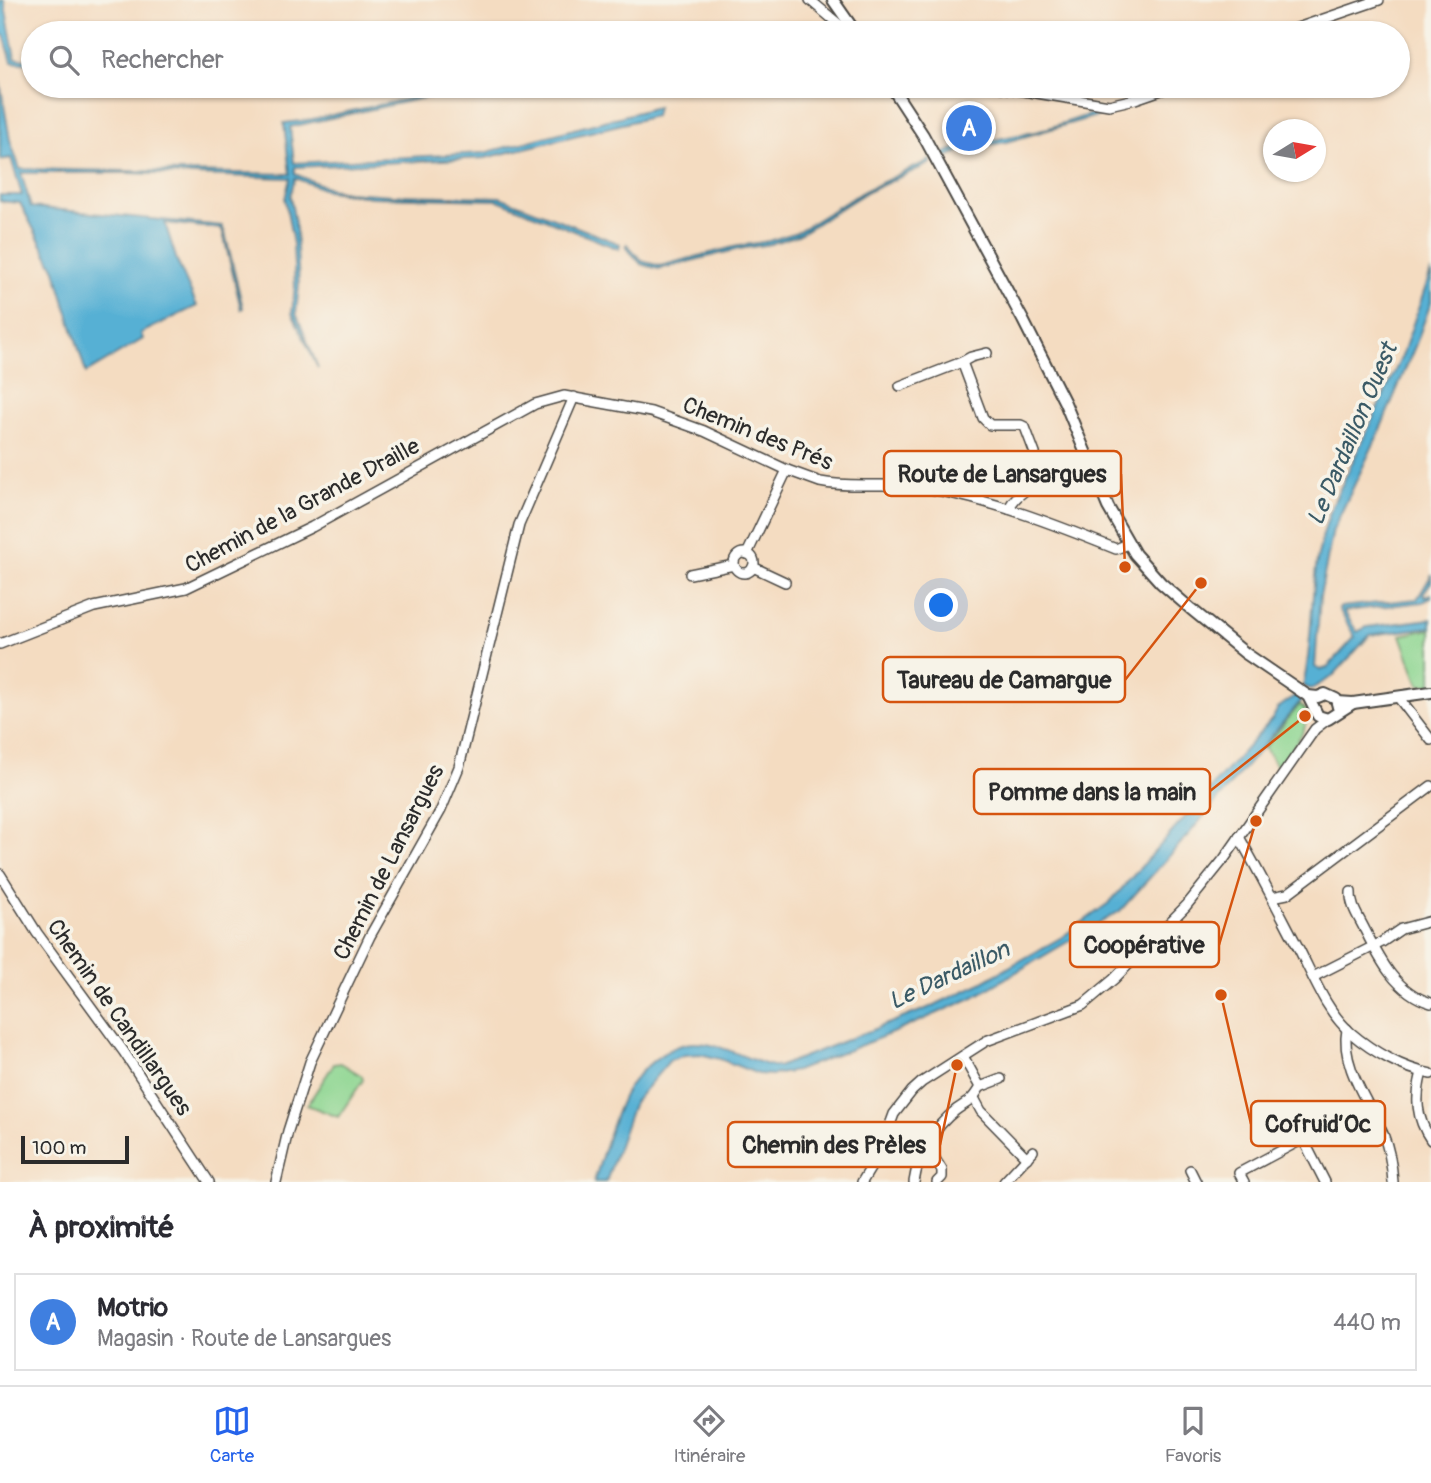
<!DOCTYPE html>
<html lang="fr">
<head>
<meta charset="utf-8">
<style>
  body { margin:0; font-family:Pangolin,sans-serif; background:#f7f7f7; color:#2b2b33 }
  .compass { position:absolute; left:1263px; top:119px; width:63px; height:63px; border-radius:50%; background:#fff; box-shadow:0 2px 5px #0004; rotate:79deg }
  .scale { position:absolute; left:21px; bottom:18px; width:108px; box-sizing:border-box; padding-left:7px; border:4px solid #2b2b2b; border-top:0; font-size:19px; line-height:24px; white-space:nowrap; color:#2b2b2b; -webkit-text-stroke:5px #f7f3e8; paint-order:stroke }
  .you { position:absolute; left:942px; top:606px; width:24px; height:24px; margin:-18px; border:5px solid #fff; border-radius:50%; background:#1a73e8; box-shadow:0 0 0 10px #1a73e833 }
  .badge { display:grid; place-items:center; width:46px; height:46px; border-radius:50%; background:#2563eb; color:#fff; font-size:23px; font-weight:700 }
  .pin { position:absolute; translate:-50% -50%; border:4px solid #fff; box-shadow:0 2px 7px #0006 }
  .list { margin:0; padding:0; list-style:none }
  h2 { display:flex; justify-content:space-between; align-items:center; height:91px; margin:0; padding:0 28px; font-size:30px }
  h2 small { font-size:23px; font-weight:400; color:#7c7c81 }
  .list li { display:grid; grid-template-columns:46px 1fr auto; gap:21px; align-items:center; box-sizing:border-box; height:98px; margin:0 14px 14px; padding:0 14px; border:2px solid #e1e1e2; border-radius:0px }
  .list b { display:block; font-size:26px; white-space:nowrap }
  .list p { margin:0; font-size:23px; white-space:nowrap; color:#7c7c81 }
  .list em { font-size:23px; font-style:normal; color:#7c7c81 }
  .icon { flex:none; width:38px; height:38px; fill:none; stroke:currentColor; stroke-width:2; stroke-linecap:round; stroke-linejoin:round }
  .map { position:relative; flex:none; width:1431px; height:1182px; overflow:hidden }
  .search { position:absolute; background:#fff; box-shadow:0 2px 5px #0004; left:21px; right:21px; top:21px; height:77px; display:flex; align-items:center; gap:18px; box-sizing:border-box; padding:0 24px; border-radius:38px; color:#7c7c81; font-size:26px }
  .sheet { height:203px; background:#fff }
  nav { display:flex; justify-content:space-around; align-items:center; box-sizing:border-box; height:98px; border-top:2px solid #e1e1e2; background:#fff; font-size:19px; color:#7c7c81 }
  nav a { display:grid; justify-items:center; gap:4px }
  nav .on { color:#2563eb }
  .map>svg:first-child { display:block }
  .green { fill:#8cd590; stroke:#5c805e; stroke-width:2 }
  .water { fill:#56b0d4; stroke:#406e80; stroke-width:2 }
  .lines { fill:none; stroke-linecap:round; stroke-linejoin:round }
  .minor-casing { stroke:#494642; stroke-width:12 }
  .major-casing { stroke:#494642; stroke-width:14 }
  .minor { stroke:#fff; stroke-width:9 }
  .major { stroke:#fff; stroke-width:10 }
  .labels { text-anchor:middle; stroke-width:7; stroke-linejoin:round; paint-order:stroke }
  .street-label { font-size:23px; fill:#2b2b2b; stroke:#f7f3e8 }
  .water-label { font-size:24px; font-style:italic; fill:#3a5a66; stroke:#f7f3e8 }
  .leader { fill:none; stroke:#d5540f; stroke-width:2.5 }
  .callout-dot { fill:#d5540f; stroke:#f7f3e8; stroke-width:2.5 }
  .callout { fill:#f7f3e8; stroke:#d5540f; stroke-width:2.5 }
  .callout-label { font-size:24px; text-anchor:middle; font-weight:bold; fill:#2b2b2b }
</style>
</head>
<body>
<div class="map">
<svg width="1431" height="1182" viewBox="0 0 1431 1182">
  <rect width="100%" height="100%" fill="#f7f3e8"/>
  <filter id="ink" filterUnits="userSpaceOnUse"><feTurbulence type="fractalNoise" baseFrequency=".0143" numOctaves="2"/><feDisplacementMap in="SourceGraphic" scale="14" xChannelSelector="R" yChannelSelector="G"/><feConvolveMatrix kernelMatrix="1 2 1 2 8 2 1 2 1" color-interpolation-filters="sRGB"/></filter>
  <filter id="wash" filterUnits="userSpaceOnUse"><feTurbulence type="fractalNoise" baseFrequency=".00686" numOctaves="4" result="noise"/><feDisplacementMap in="SourceGraphic" scale="28" xChannelSelector="R" yChannelSelector="G"/><feGaussianBlur stdDeviation="1.57" result="paint"/><feColorMatrix in="noise" values="0 0 0 0 0 0 0 0 0 0 0 0 0 0 0 0 0 1.4 0 .05"/><feComposite in="paint" operator="in"/></filter>
  <g filter="url(#wash)">
    <rect width="100%" height="100%" fill="#f4dcc1"/>
    <g class="green">
      <polygon points="1431,629 1431,685 1419,685 1401,635"/>
      <path d="M1300,704l8,9c-2,24 -19,36 -30,56l-8,-14 -6,-7z"/>
      <polygon points="341,1063 362,1076 363,1080 338,1117 307,1105 334,1064"/>
    </g>
    <g class="water">
      <polygon points="0,0 4,0 15,58 33,61 33,64 12,62 4,35 0,35"/>
      <polygon points="0,82 10,140 20,169 290,174 284,123 308,120 468,86 478,86 290,127 294,163 484,153 657,107 655,116 485,158 295,167 295,174 331,189 347,192 392,195 500,197 620,244 619,249 498,200 372,197 328,191 295,178 290,196 296,229 299,286 296,313 318,368 292,313 295,286 293,244 285,199 290,178 127,173 21,173 31,207 222,226 225,233 243,308 241,309 222,229 165,223 177,261 197,306 141,333 143,339 86,373 55,270 20,203 0,201 0,195 22,195 11,158 0,160"/>
      <polygon points="1100,111 1107,113 1006,142 965,149 942,159 940,155 962,146 1039,131"/>
      <polygon points="930,160 931,163 865,193 798,235 770,244 739,249 659,269 641,264 626,247 627,244 642,261 660,266 734,247 769,241 797,232 864,191"/>
      <path d="M1431,271v31l-15,42 -39,93 -44,93 -13,66 -5,71 5,3 7,-2 28,-31 -16,-28 2,-2 76,-8 14,-23v6l-8,12 2,3 6,-3v4l-8,4 -79,9 13,21 10,-5 64,-8v8l-61,8 -38,42 -21,12 -8,-3c9,-37 7,-73 12,-110 2,-24 9,-47 17,-70l70,-150z"/>
      <path d="M1296,695l6,5 -2,2 -112,133 -68,76 -148,87 -75,33 -101,40 -24,4 -14,-1 -38,-15 -20,-5 -15,1 -15,5 -36,42 -28,80h-12c9,-28 17,-60 30,-87 12,-23 44,-52 71,-52 29,0 55,20 83,24l150,-59 51,-24 83,-47 48,-35 163,-184 5,-10z"/>
    </g>
  </g>
  <g filter="url(#ink)">
    <g class="lines">
      <defs>
        <g id="minor">
          <polyline points="810,0 849,33"/>
          <polyline points="1283,33 1379,0"/>
          <polyline points="994,86 1109,105 1135,99 1173,86"/>
          <path d="M987,353l-16,4 -9,5 21,56 7,7h31l4,2 17,45c-6,16 -27,20 -33,37"/>
          <polyline points="900,386 962,362"/>
          <circle cx="744" cy="563" r="10"/>
          <polyline points="747,554 787,470"/>
          <polyline points="753,567 785,582"/>
          <polyline points="690,574 734,565"/>
          <path d="M0,644l94,-37 92,-19 126,-61 223,-123 29,-8 87,16 53,19 83,39 33,12c35,7 71,-1 107,6 65,12 127,36 189,61l12,-5"/>
          <polyline points="1398,697 1431,740"/>
          <path d="M1239,837c22,38 41,76 61,114 14,28 27,61 51,82 22,19 51,35 80,41"/>
          <polyline points="0,874 37,933 124,1052 209,1182"/>
          <path d="M1351,892c-1,13 7,24 13,36 15,30 31,64 67,75"/>
          <polyline points="1272,897 1287,894 1431,786"/>
          <polyline points="1313,977 1382,942 1401,929 1431,921"/>
          <path d="M1347,1029c-7,37 22,73 36,105 6,15 9,32 10,48"/>
          <polyline points="963,1056 980,1087"/>
          <path d="M1422,1072c-7,26 -6,46 9,68"/>
          <polyline points="980,1087 1001,1079"/>
          <polyline points="974,1098 981,1111 1027,1158"/>
          <polyline points="926,1145 942,1170 942,1177 937,1182"/>
          <polyline points="1190,1170 1196,1182"/>
          <polyline points="276,1182 288,1131 310,1062 370,936 441,810 459,767 519,525 574,397"/>
          <polyline points="862,1182 880,1152 894,1114 912,1091 922,1082 986,1041 1083,1005 1114,979 1186,906 1224,859 1315,729 1328,719"/>
          <path d="M914,1182c4,-28 20,-55 42,-72 13,-9 16,-9 24,-23"/>
          <polyline points="1004,1182 1033,1151"/>
          <polyline points="1244,1182 1239,1173 1303,1139 1325,1182"/>
        </g>
        <g id="major">
          <polyline points="833,0 856,33"/>
          <polyline points="891,86 923,135 1023,320 1065,403 1108,507 1135,554 1161,583 1191,609 1245,653 1308,696 1318,716 1328,719 1353,703"/>
          <polyline points="1308,696 1318,697 1325,694 1336,699 1338,707"/>
          <polyline points="1337,702 1353,703 1431,692"/>
        </g>
      </defs>
      <use href="#minor" class="minor-casing"/>
      <use href="#major" class="major-casing"/>
      <use href="#minor" class="minor"/>
      <use href="#major" class="major"/>
    </g>
  </g>
  <g class="labels">
    <g class="street-label">
      <text transform="translate(758 433) rotate(22)" y="8">Chemin des Prés</text>
      <text transform="translate(302 505) rotate(-28)" y="8">Chemin de la Grande Draille</text>
      <text transform="translate(388 862) rotate(-63)" y="8">Chemin de Lansargues</text>
      <text transform="translate(120 1017) rotate(55)" y="8">Chemin de Candillargues</text>
    </g>
    <g class="water-label">
      <text transform="translate(1352 434) rotate(-67)" y="8">Le Dardaillon Ouest</text>
      <text transform="translate(949 975) rotate(-25)" y="8">Le Dardaillon</text>
    </g>
  </g>
  <path class="leader" d="M1125 567L1121 474M1201 583L1125 680M1305 716L1210 791M1256 821L1219 945M1221 995L1251 1124M957 1065L940 1145"/>
  <g class="callout-dot">
    <circle cx="1125" cy="567" r="7"/>
    <circle cx="1201" cy="583" r="7"/>
    <circle cx="1305" cy="716" r="7"/>
    <circle cx="1256" cy="821" r="7"/>
    <circle cx="1221" cy="995" r="7"/>
    <circle cx="957" cy="1065" r="7"/>
  </g>
  <g class="callout">
    <rect x="884" y="451" width="237" height="45" rx="7"/>
    <rect x="883" y="657" width="242" height="45" rx="7"/>
    <rect x="974" y="769" width="236" height="45" rx="7"/>
    <rect x="1070" y="922" width="149" height="45" rx="7"/>
    <rect x="1251" y="1101" width="134" height="45" rx="7"/>
    <rect x="728" y="1122" width="212" height="45" rx="7"/>
  </g>
  <g class="callout-label">
    <text x="1002" y="482">Route de Lansargues</text>
    <text x="1004" y="688">Taureau de Camargue</text>
    <text x="1092" y="800">Pomme dans la main</text>
    <text x="1144" y="953">Coopérative</text>
    <text x="1318" y="1132">Cofruid’Oc</text>
    <text x="834" y="1153">Chemin des Prèles</text>
  </g>
</svg>
<svg class="compass" viewBox="-18 -18 36 36"><path d="M0-13l5 13h-10z" fill="#e53935"/><path d="M0 13l5-13h-10z" fill="#7c7c81"/></svg>
<div class="scale">100 m</div>
<div class="you"></div>
<div class="pin badge" style="left:969px;top:128px;background:#3f7fe0">A</div>
<div class="search"><svg class="icon" aria-label="search" viewBox="0 0 24 24"><circle cx="10" cy="10" r="6"/><path d="M15 15l6 6"/></svg>Rechercher</div>
</div>
<section class="sheet">
<h2>À proximité<small></small></h2>
<ul class="list">
<li><span class="badge" style="background:#3f7fe0">A</span><div><b>Motrio</b><p>Magasin · Route de Lansargues</p></div><em>440 m</em></li>
</ul>
</section>
<nav>
<a class="on"><svg class="icon" aria-label="map" viewBox="0 0 24 24"><path d="M3 6l6-2 6 2 6-2v14l-6 2-6-2-6 2zM9 4v14M15 6v14"/></svg>Carte</a>
<a><svg class="icon" aria-label="directions" viewBox="0 0 24 24"><path d="M12 3l9 9-9 9-9-9zM9 14v-3h6M13 9l2 2-2 2"/></svg>Itinéraire</a>
<a><svg class="icon" aria-label="saved" viewBox="0 0 24 24"><path d="M7 4h10v16l-5-4-5 4z"/></svg>Favoris</a>
</nav>
</body>
</html>
